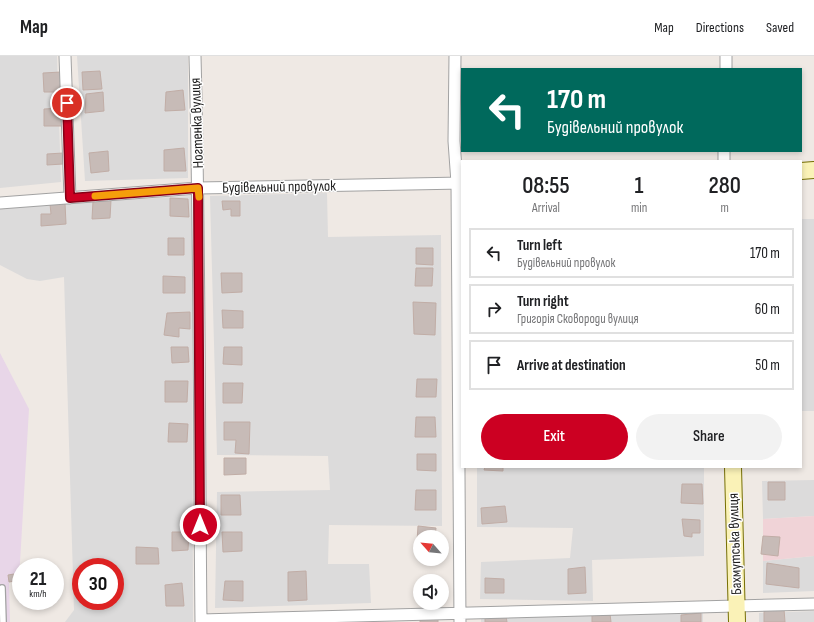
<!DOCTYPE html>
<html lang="en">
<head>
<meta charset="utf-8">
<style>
	body { margin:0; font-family:"Sofia Sans Condensed",sans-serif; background:#f2f2f2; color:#202124; height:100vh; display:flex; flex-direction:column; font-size:15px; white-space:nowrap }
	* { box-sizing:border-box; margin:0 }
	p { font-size:13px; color:#757577 }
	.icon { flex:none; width:22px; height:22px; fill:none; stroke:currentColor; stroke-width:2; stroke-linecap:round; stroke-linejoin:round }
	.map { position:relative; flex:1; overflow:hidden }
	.details { position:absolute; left:461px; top:104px; width:341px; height:308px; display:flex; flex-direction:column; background:#fff; border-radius:0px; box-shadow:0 2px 6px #0003 }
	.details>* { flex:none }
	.guide { position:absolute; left:461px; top:12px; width:341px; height:84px; border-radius:0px; box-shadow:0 2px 6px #0003; background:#00695c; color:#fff; overflow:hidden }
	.needle { width:26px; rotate:297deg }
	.controls { position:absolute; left:413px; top:474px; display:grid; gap:8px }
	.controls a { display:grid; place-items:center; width:36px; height:36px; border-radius:50%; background:#fff; box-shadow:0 2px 6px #0003; font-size:20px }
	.speed { position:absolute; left:12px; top:502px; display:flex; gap:8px; font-size:20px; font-weight:700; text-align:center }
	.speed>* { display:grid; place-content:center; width:52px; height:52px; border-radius:50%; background:#fff; box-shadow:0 2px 6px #0003; line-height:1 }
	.speed small { font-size:10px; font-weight:400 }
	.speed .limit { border:6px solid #d22; background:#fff; color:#111 }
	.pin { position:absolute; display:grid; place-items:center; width:34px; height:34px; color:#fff; margin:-17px; border:2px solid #fff; border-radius:50%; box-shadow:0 1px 4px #0007 }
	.me { position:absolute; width:44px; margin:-22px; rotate:0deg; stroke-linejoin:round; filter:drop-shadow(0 0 3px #0008) }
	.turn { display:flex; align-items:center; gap:14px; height:84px; padding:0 20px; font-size:18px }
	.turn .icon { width:52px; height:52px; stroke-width:2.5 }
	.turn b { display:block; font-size:28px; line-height:34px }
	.eta { display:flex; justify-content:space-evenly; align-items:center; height:68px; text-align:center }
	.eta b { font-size:24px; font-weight:600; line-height:28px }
	.action { display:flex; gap:8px; margin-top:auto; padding:8px 20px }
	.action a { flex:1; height:46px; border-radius:24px; background:#c02; color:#fff; font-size:16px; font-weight:600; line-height:46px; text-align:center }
	.action a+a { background:#f2f2f2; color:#202124 }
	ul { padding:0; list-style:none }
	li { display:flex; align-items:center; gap:12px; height:50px; margin:0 8px 6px; padding:0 12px; border:2px solid #e0e0e0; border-radius:0px }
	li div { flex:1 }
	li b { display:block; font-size:15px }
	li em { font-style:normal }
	header { display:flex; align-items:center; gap:24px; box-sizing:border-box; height:56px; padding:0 20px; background:#fff; border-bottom:1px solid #e0e0e0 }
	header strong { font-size:19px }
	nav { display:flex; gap:22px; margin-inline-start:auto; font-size:14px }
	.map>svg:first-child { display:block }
	.residential { fill:#dcdbdb; fill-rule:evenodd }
	.commercial { fill:#f0d3d7 }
	.industrial { fill:#e8d6e8 }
	.building { fill:#c7bbb7; stroke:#c1ada6 }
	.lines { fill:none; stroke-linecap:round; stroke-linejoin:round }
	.lane-casing { stroke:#a2a2a2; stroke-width:8 }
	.street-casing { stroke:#a2a2a2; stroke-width:13 }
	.secondary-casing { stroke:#766f04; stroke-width:18 }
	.lane { stroke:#fff; stroke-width:5.5 }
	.street { stroke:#fff; stroke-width:11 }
	.secondary { stroke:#faf2b7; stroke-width:16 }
	.route-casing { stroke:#850016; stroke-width:10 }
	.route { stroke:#c02; stroke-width:7 }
	.slow { stroke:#f59e0b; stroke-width:7 }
	.labels { text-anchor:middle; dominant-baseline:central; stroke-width:3; stroke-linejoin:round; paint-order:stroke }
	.street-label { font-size:15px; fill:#1e1e1e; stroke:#fff }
</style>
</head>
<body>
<header>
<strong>Map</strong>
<nav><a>Map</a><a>Directions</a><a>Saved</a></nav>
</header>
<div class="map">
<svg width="814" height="566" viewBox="0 0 814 566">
	<rect width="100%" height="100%" fill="#efe9e4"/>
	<path class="residential" d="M 0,0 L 57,0 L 61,126 L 0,132 Z
		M 77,0 L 188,0 L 188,122 L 85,125 Z
		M 327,137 L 328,181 L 441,179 L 442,470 L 329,469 L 328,508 L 369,508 L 371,547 L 215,552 L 217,436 L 330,434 L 328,400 L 217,399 L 210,140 Z
		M 192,140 L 193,566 L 65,566 L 74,554 L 64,221 L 40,225 L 27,223 L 0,209 L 0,151 ZM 81,511 L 115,511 L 115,545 L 81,545 Z
		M 801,163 L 814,163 L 814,355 L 801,355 Z
		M 477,411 L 704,411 L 704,500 L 592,504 L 593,545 L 480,543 L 481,506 L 570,502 L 573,472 L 477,471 Z
		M 814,424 L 814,460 L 763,463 L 762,425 Z
		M 814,500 L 814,535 L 763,537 L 763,505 Z
		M 703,555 L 703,566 L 481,566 L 481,560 Z
		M 814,555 L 814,566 L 759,566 L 759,557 Z"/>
	<path class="commercial" d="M 814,460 L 814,500 L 763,505 L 763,463 Z"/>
	<path class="industrial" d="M 0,297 L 29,353 L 19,524 L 9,526 L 10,566 L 0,566 Z"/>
	<path class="building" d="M 100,15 L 102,33 L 83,34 L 82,16 Z
		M 61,16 L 63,36 L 44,36 L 43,17 Z
		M 183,34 L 185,54 L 165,55 L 166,36 Z
		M 103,36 L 104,55 L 85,57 L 86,38 Z
		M 63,52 L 63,70 L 44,70 L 44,53 Z
		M 184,92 L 186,115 L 164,115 L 164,94 Z
		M 108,95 L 109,115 L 91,117 L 89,97 Z
		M 63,97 L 63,108 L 47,109 L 47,98 Z
		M 170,142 L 188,143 L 189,161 L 170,160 Z
		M 111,144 L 110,162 L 92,163 L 93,145 Z
		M 222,145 L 240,145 L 240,160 L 231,160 L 231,153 L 223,154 Z
		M 65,147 L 66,168 L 41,170 L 41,158 L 51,158 L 50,148 Z
		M 168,182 L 184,182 L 184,199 L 168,199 Z
		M 416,192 L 433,192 L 433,209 L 416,208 Z
		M 416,212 L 433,212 L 432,230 L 415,230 Z
		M 221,217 L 242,217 L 242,236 L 222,237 Z
		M 163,220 L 185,221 L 185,237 L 163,237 Z
		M 413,246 L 436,247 L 435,279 L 414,278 Z
		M 222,254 L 243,255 L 243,272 L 223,272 Z
		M 190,256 L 190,273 L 179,272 L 179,281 L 164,279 L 167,257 Z
		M 171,291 L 188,291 L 189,306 L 172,307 Z
		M 224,291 L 242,291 L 242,309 L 223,308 Z
		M 417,323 L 437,323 L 436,341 L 416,341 Z
		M 165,325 L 188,325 L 187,346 L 165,346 Z
		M 223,327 L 243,327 L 242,347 L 223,347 Z
		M 416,361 L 435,361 L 436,381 L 415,381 Z
		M 224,366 L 250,366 L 249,398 L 235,397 L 236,384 L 224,384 Z
		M 169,367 L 188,368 L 187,386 L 168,386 Z
		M 417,398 L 436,398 L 436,415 L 417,414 Z
		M 224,402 L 246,402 L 246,418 L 224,419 Z
		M 485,411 L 503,411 L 503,415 L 484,414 Z
		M 768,426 L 785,426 L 785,444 L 768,444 Z
		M 682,428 L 702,428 L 703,448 L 681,447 Z
		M 416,434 L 436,434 L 436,454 L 415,454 Z
		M 221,439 L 240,439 L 241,459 L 221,459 Z
		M 505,450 L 507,466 L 482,468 L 481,452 Z
		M 682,463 L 700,464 L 700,477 L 692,477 L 692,481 L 684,480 Z
		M 418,470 L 436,472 L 435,481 L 420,481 L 420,485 L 417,485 Z
		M 172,476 L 189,476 L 188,494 L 172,495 Z
		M 222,476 L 242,476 L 242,495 L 223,496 Z
		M 763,480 L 780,481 L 778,500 L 761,498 Z
		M 136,491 L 158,492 L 159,508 L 136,508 Z
		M 767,507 L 799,512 L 799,532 L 766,528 Z
		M 585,511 L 586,537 L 568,538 L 568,513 Z
		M 306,515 L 307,544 L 288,545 L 288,516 Z
		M 14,518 L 15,525 L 9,526 L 8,519 Z
		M 485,522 L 504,523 L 504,537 L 485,537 Z
		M 225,525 L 243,525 L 243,545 L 223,544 Z
		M 182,527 L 184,550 L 166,550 L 165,529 Z
		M 784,553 L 785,566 L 764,566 L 764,555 Z
		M 701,557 L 701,566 L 681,566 L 681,559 Z
		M 610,558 L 611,566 L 592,566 L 592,559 Z
		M 485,560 L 506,560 L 507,566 L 485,566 Z
		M 438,561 L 438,566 L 420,566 L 420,562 Z"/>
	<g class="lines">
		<defs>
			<path id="lane" d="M 2,532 L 3,566"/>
			<path id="street" d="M 65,0 L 70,142
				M 195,0 C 200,189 199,377 201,566
				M 455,0 L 454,85 L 457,127 L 460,566
				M 726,13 L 726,0
				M 724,105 L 724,95
				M 0,147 L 198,132 L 462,127
				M 201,564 L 814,548"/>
			<path id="secondary" d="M 801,115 L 814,114
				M 733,411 L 737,566"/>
		</defs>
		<use href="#lane" class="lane-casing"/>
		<use href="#street" class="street-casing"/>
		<use href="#secondary" class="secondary-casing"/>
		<use href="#lane" class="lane"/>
		<use href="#street" class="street"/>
		<use href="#secondary" class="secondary"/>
	</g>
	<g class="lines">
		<defs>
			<path id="route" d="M 67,47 L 70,142 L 198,132 L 200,469"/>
		</defs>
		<use href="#route" class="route-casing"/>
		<use href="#route" class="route"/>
		<path class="slow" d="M 95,140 L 198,132 L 199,141"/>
	</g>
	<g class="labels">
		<g class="street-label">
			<text transform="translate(197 67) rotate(-92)">Ногтенка вулиця</text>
			<text transform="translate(279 131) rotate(-1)">Будівельний провулок</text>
			<text transform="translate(735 488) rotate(-92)">Бахмутська вулиця</text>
		</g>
	</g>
</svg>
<div class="controls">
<a><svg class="needle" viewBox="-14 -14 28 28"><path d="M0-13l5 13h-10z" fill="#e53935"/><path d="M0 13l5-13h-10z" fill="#757577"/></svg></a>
<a><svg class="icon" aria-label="sound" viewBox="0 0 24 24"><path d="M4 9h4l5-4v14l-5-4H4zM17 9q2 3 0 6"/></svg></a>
</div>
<div class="speed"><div>21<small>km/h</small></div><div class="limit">30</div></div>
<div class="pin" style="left:67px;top:47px;background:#d93025"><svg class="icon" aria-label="arrive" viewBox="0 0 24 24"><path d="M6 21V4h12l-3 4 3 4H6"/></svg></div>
<svg class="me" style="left:200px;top:469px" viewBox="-20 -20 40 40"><circle r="17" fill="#c02" stroke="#fff" stroke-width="3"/><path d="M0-11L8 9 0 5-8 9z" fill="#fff"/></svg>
<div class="guide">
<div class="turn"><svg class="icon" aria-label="left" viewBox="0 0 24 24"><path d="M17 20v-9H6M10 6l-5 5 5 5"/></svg><div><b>170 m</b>Будівельний провулок</div></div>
</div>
<section class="details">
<div class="eta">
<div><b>08:55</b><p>Arrival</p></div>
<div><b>1</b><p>min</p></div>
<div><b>280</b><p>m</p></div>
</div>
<ul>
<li><svg class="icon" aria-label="left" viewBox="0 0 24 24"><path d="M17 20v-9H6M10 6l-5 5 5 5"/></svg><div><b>Turn left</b><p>Будівельний провулок</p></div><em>170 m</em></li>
<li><svg class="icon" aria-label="right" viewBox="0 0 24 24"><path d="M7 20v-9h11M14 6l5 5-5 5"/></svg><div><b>Turn right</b><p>Григорія Сковороди вулиця</p></div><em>60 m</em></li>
<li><svg class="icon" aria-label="arrive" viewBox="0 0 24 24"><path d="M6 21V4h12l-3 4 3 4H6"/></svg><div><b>Arrive at destination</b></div><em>50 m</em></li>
</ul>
<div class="action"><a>Exit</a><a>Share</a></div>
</section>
</div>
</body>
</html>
